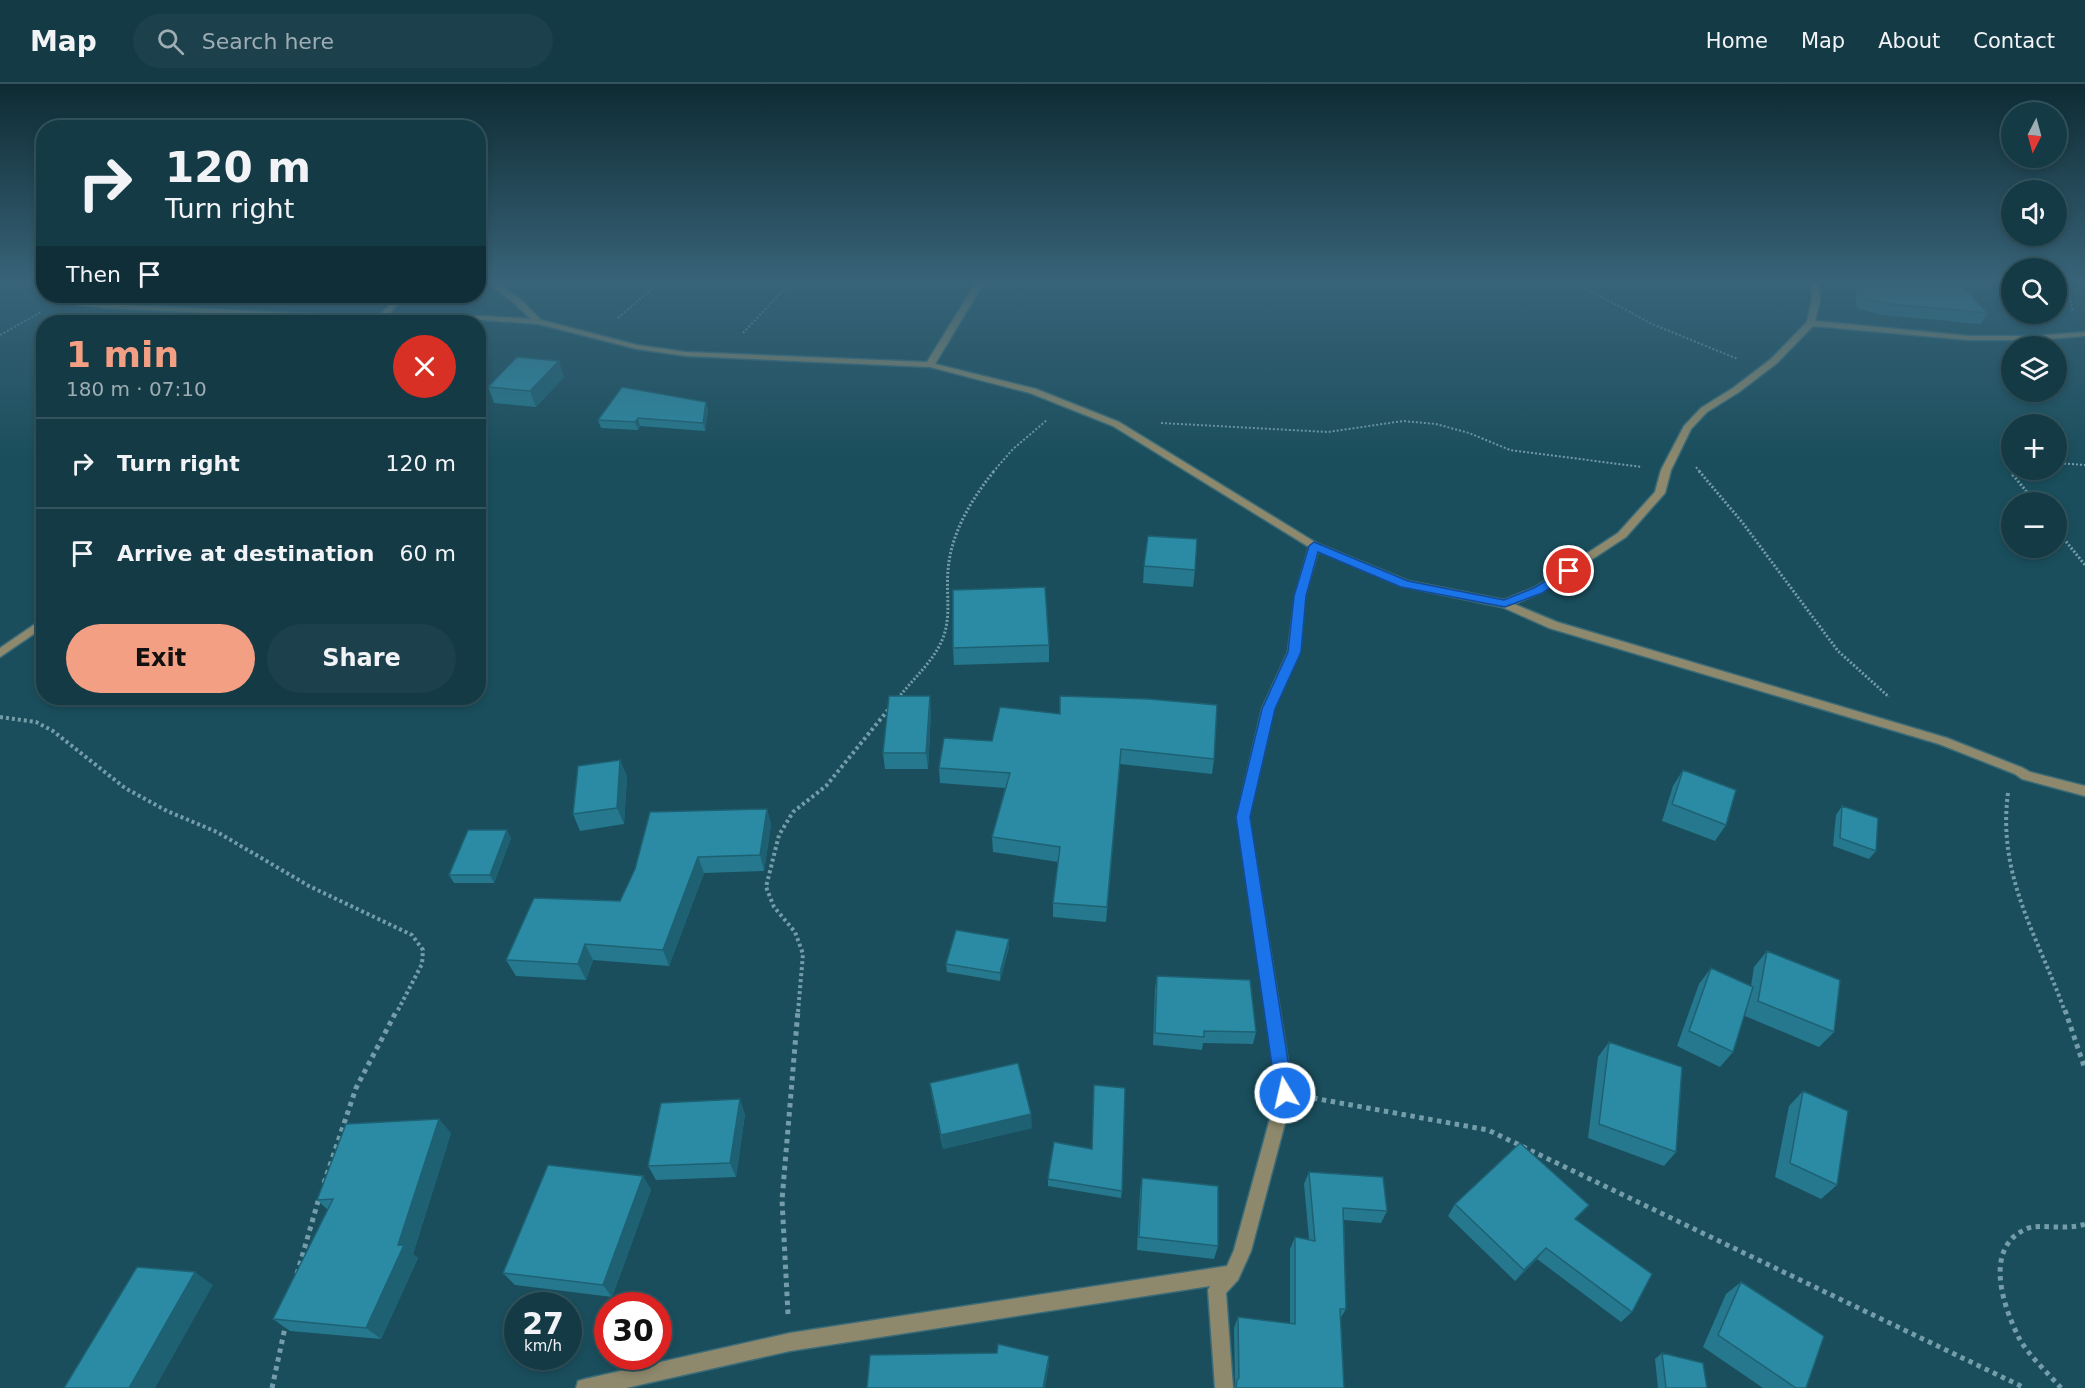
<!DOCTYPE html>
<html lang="en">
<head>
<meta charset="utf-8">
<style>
	body { margin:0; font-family:"DejaVu Sans",sans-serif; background:#1d414c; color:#f1f3f6; height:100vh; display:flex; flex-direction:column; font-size:22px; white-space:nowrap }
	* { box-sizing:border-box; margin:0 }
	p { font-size:20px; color:#9dadb3 }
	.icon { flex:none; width:33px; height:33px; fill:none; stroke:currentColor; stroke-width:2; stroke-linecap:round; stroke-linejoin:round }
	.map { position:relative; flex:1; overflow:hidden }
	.drawer { position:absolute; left:36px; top:231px; width:450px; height:390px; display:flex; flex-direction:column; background:#143a45; border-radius:24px; box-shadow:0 3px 9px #0003,0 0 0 2px #33545e }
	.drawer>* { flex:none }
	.banner { position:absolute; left:36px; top:36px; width:450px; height:183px; border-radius:24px; box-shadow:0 3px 9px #0003,0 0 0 2px #33545e; background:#143a45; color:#f1f3f6; overflow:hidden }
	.needle { width:39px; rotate:186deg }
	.fabs { position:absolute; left:2001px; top:18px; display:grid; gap:12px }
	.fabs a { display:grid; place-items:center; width:66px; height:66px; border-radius:50%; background:#143a45; box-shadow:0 3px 9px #0003,0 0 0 2px #33545e; font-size:30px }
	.speed { position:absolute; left:504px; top:1208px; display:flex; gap:12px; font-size:30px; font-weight:700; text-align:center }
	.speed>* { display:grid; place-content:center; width:78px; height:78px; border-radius:50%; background:#143a45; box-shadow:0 3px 9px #0003,0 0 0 2px #33545e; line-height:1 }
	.speed small { font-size:15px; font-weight:400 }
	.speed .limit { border:9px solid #d22; background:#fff; color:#111 }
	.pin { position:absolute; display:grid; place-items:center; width:51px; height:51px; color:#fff; margin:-26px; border:3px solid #fff; border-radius:50%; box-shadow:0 2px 6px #0007 }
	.me { position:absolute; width:66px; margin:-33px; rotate:351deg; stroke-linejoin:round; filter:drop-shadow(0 0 4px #0008) }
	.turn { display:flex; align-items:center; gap:21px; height:126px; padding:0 30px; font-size:27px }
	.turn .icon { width:78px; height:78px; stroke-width:2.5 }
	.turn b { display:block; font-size:42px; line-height:51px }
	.then { display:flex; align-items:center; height:57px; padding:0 30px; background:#0003; gap:12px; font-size:22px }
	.round { display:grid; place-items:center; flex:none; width:63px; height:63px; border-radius:32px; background:#1d414c }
	.summary { display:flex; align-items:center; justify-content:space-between; height:102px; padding:0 30px }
	h1 { font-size:36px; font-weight:800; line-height:45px; color:#f39f83 }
	.action { display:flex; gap:12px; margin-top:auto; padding:12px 30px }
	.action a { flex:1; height:69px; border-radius:36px; background:#f39f83; color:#111; font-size:24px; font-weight:800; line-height:69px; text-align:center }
	.action a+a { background:#1d414c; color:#f1f3f6 }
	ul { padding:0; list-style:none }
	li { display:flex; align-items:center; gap:18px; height:90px; padding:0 30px; border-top:2px solid #33545e }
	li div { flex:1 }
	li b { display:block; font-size:22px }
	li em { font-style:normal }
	header { display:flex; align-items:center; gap:36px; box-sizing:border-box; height:84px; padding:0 30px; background:#143a45; border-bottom:2px solid #33545e }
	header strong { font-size:28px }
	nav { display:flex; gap:33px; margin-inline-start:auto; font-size:21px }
	.search { width:420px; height:54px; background:#1d414c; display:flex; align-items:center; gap:15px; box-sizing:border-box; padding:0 21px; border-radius:33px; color:#9dadb3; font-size:22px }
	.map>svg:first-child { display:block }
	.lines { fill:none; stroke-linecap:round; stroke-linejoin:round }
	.street-casing { stroke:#3b6b78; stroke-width:3 }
	.path-far3 { stroke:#749da9; stroke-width:2; stroke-dasharray:2 2; stroke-linecap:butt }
	.path-far2 { stroke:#749da9; stroke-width:3; stroke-dasharray:2 2; stroke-linecap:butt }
	.path-far1 { stroke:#749da9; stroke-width:4; stroke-dasharray:3 3; stroke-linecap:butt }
	.path { stroke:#749da9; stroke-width:5; stroke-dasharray:4.5 4.5; stroke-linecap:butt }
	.street { fill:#8e896c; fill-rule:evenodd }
	.wall { fill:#25788d }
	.shaded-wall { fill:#1e6173 }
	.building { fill:#2b8ba4; stroke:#1e6173; stroke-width:1.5 }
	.route { fill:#1a73e8; stroke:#114b97; stroke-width:1.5 }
</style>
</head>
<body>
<header>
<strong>Map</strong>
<div class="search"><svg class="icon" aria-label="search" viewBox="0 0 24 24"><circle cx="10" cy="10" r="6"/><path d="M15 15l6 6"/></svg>Search here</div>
<nav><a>Home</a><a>Map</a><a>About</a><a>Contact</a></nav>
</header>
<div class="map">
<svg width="2085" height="1304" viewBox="0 0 2085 1304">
	<rect width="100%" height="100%" fill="#1a4e5c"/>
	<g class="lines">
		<defs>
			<path id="street" d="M 31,197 L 44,199 L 44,204 L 32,199 Z
				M 486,197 L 495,197 L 519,214 L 541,236 L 637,261 L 686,268 L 927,278 L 977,197 L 985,197 L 935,280 L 1036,305 L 1119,338 L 1318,460 L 1408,497 L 1504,516 L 1534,504 L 1618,449 L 1655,408 L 1661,386 L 1684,342 L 1701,324 L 1733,304 L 1771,275 L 1807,238 L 1812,216 L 1811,197 L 1819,197 L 1820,216 L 1815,237 L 1969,252 L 2035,252 L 2085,248 L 2085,252 L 2035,256 L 1969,256 L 1813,242 L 1777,279 L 1739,308 L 1707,328 L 1691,345 L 1671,386 L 1665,409 L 1626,453 L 1542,508 L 1514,520 L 1557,538 L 1947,654 L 2023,684 L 2030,688 L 2085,702 L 2085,712 L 2022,695 L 2015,690 L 1939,660 L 1549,544 L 1502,523 L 1401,502 L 1318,467 L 1305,512 L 1300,568 L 1274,625 L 1249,733 L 1293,1009 L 1251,1167 L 1238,1196 L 1226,1209 L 1233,1304 L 1215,1304 L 1208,1206 L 1210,1202 L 790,1267 L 626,1304 L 576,1304 L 578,1297 L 585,1295 L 790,1249 L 1227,1182 L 1234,1166 L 1277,1009 L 1237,733 L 1262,625 L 1288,568 L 1295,512 L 1309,463 L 1113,342 L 1030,309 L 930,283 L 686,272 L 637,265 L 538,240 L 483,236 L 411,235 L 373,238 L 374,237 L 103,224 L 78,221 L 51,212 C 65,211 87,218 103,220 L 378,233 L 398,212 L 405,212 L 387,232 L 483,232 L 531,235 L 513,218 Z
				M 44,534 L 44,543 L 0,573 L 0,564 Z"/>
		</defs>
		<use href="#street" class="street-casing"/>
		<path class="path-far3" d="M 1100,197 L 1159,197
			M 1572,197 L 1652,240 L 1738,275
			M 2066,197 L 2073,228
			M 618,234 L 661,197
			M 743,249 L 792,197
			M 0,251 L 41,228
			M 1161,339 L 1328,348 L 1403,337 L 1436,340 L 1469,349 L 1510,366 L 1642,383
			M 2056,379 L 2085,381
			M 1696,383 L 1700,388
			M 993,388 L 1013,365 L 1047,336
			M 2014,388 L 2015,386"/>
		<path class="path-far2" d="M 1699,387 L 1742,438 L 1838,567 L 1889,613
			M 2015,387 L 2013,391 L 2035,418
			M 2056,445 L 2085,481
			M 898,614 C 914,594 936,575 944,551 C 951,530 946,508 948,486 C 951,449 971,416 994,387
			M 887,627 L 890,624"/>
		<path class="path-far1" d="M 0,633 L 36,638 L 53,647 L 125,704 L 167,727 L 217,748 L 309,802 L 412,851 L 423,866 L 422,880 L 397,928
			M 2008,709 C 1997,793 2038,852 2065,928
			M 798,928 L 803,870 L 795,848 L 774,823 L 766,803 L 779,751 L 793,728 L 826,702 L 888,626"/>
		<path class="path" d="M 2065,926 L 2085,985
			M 1313,1014 L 1488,1046 L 2025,1304
			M 324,1099 L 356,1004 L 397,926
			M 297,1190 L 319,1114
			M 788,1230 L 782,1116 L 798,926
			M 272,1304 L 286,1239
			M 2061,1304 C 2048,1289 2029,1272 2019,1254 C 2003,1222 1983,1164 2026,1145 C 2038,1139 2065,1147 2085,1140"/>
		<use href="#street" class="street"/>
	</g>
	<path class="wall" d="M 1855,197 L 1958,197 L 1987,229 L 1981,240 L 1884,231 L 1857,225 Z
		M 564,293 L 536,323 L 494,319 L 488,303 Z
		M 706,318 L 708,326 L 705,347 L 640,342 L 638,346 L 601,344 L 598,336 Z
		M 1144,482 L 1195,486 L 1193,503 L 1143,499 Z
		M 1049,561 L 1049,578 L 954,581 L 953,564 Z
		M 931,628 L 928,685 L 885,685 L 883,669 Z
		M 1060,630 L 1214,675 L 1212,690 L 1120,680 L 1106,838 L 1053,833 L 1053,819 L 1058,778 L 993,768 L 992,753 L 1005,704 L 940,699 L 939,684 L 992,657 Z
		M 620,676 L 627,693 L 624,740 L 580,747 L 573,730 Z
		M 1683,686 L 1726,741 L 1715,757 L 1662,737 L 1673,702 Z
		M 1842,722 L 1876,767 L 1869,775 L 1833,762 L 1836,731 Z
		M 767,725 L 771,741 L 764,787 L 704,789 L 669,882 L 593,876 L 586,896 L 516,892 L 506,876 L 620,817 Z
		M 511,754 L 494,799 L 454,799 L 449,791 Z
		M 1009,863 L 1000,897 L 947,888 L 946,880 Z
		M 1767,867 L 1834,948 L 1819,963 L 1745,932 L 1748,920 L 1733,968 L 1720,983 L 1677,962 L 1699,900 L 1711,884 L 1751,902 L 1754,883 Z
		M 1157,892 L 1256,948 L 1253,960 L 1203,959 L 1202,966 L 1153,961 L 1155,905 Z
		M 1609,958 L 1676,1068 L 1664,1082 L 1588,1054 L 1598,973 Z
		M 930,999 L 1032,1044 L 943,1065 L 932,1013 Z
		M 1803,1007 L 1837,1101 L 1821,1115 L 1775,1093 L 1789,1022 Z
		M 745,1030 L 736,1093 L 656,1096 L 648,1082 Z
		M 451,1049 L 413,1170 L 418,1174 L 381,1255 L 290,1247 L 273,1235 L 328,1126 L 317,1116 Z
		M 1309,1088 L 1387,1127 L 1381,1139 L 1344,1136 L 1346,1225 L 1340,1235 L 1344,1304 L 1234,1304 L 1235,1300 L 1234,1244 L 1238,1233 L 1290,1240 L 1290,1165 L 1295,1153 L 1309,1155 L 1304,1100 Z
		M 643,1092 L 651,1106 L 612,1213 L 515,1201 L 503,1189 Z
		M 1142,1094 L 1218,1162 L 1214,1175 L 1137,1166 L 1140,1108 Z
		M 1048,1095 L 1122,1107 L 1121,1114 L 1048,1102 Z
		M 1455,1120 L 1576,1136 L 1632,1228 L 1621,1238 L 1537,1175 L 1515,1197 L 1448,1132 Z
		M 1741,1198 L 1796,1304 L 1763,1304 L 1703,1263 L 1726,1210 Z
		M 1662,1269 L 1707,1304 L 1658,1304 L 1655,1275 Z"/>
	<path class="shaded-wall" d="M 559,277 L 564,293 L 536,323 L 530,307 Z
		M 706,318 L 708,326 L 705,347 L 703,339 Z
		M 638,334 L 640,342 L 638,346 L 635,338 Z
		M 930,612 L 931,628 L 928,685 L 926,669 Z
		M 620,676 L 627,693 L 624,740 L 617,724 Z
		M 767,725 L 771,741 L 764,787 L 760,771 Z
		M 507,746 L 511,754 L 494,799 L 490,791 Z
		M 698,773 L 704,789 L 669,882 L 663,866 Z
		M 1009,855 L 1009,863 L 1000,897 L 1000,889 Z
		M 585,860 L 593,876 L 586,896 L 578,880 Z
		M 740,1015 L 745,1030 L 736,1093 L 730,1079 Z
		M 1031,1030 L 1032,1044 L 943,1065 L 941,1051 Z
		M 439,1035 L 451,1049 L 413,1170 L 418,1174 L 381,1255 L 366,1244 L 398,1161 Z
		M 643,1092 L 651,1106 L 612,1213 L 603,1201 Z
		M 1546,1164 L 1537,1175 L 1515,1197 L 1524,1186 Z
		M 195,1188 L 213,1201 L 155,1304 L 129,1304 Z
		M 1049,1272 L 1049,1281 L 1045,1304 L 1043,1304 Z"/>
	<path class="building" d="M 1862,197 L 1958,197 L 1987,229 L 1890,220 L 1863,214 Z
		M 517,273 L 559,277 L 530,307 L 488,303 Z
		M 622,303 L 706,318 L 703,339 L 638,334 L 635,338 L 598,336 Z
		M 1148,452 L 1197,455 L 1195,486 L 1144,482 Z
		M 1045,503 L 1049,561 L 953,564 L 953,506 Z
		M 889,612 L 930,612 L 926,669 L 883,669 Z
		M 1060,612 L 1149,615 L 1217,621 L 1214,675 L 1121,665 L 1107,823 L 1053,819 L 1060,763 L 992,753 L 1010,689 L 939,684 L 944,654 L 992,657 L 1000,623 L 1060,630 Z
		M 620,676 L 617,724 L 573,730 L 578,682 Z
		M 1683,686 L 1736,706 L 1726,741 L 1672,720 Z
		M 1842,722 L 1878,734 L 1876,767 L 1840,754 Z
		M 767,725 L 760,771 L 698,773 L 663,866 L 585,860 L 578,880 L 506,876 L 534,814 L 620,817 L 635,785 L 650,728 Z
		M 468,746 L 507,746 L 490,791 L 449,791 Z
		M 956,846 L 1009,855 L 1000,889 L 946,880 Z
		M 1767,867 L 1840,896 L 1834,948 L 1758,917 Z
		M 1711,884 L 1753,903 L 1733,968 L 1689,947 Z
		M 1157,892 L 1250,896 L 1256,948 L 1204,947 L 1204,953 L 1155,949 Z
		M 1609,958 L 1682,983 L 1676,1068 L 1599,1040 Z
		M 1018,979 L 1031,1030 L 941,1051 L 930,999 Z
		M 1094,1001 L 1125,1004 L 1122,1107 L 1048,1095 L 1054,1058 L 1092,1065 Z
		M 1803,1007 L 1848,1027 L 1837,1101 L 1790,1079 Z
		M 740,1015 L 730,1079 L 648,1082 L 661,1019 Z
		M 439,1035 L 398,1161 L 404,1161 L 366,1244 L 273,1235 L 333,1115 L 317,1116 L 346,1040 Z
		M 1520,1059 L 1589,1121 L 1575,1135 L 1652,1190 L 1632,1228 L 1546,1164 L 1524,1186 L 1455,1120 Z
		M 548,1081 L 643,1092 L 603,1201 L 503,1189 Z
		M 1309,1088 L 1383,1093 L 1387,1127 L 1343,1124 L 1346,1225 L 1340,1225 L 1344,1304 L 1236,1304 L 1237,1296 L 1239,1294 L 1238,1233 L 1295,1240 L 1295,1153 L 1315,1157 Z
		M 1142,1094 L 1218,1102 L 1218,1162 L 1139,1153 Z
		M 137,1183 L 195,1188 L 129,1304 L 64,1304 Z
		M 1741,1198 L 1824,1252 L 1806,1304 L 1796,1304 L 1718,1251 Z
		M 998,1260 L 1049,1272 L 1043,1304 L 867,1304 L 870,1271 L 997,1269 Z
		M 1662,1269 L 1703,1279 L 1707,1304 L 1666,1304 Z"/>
	<linearGradient id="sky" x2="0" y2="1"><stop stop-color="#0e2b33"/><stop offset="0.52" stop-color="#386378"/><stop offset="1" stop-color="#386378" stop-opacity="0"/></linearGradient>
	<rect width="2085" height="379" fill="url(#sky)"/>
	<path class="route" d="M 1314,458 L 1408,497 L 1504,516 L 1534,504 L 1565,485 L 1575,487 L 1542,509 L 1505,523 L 1401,503 L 1318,468 L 1306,512 L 1301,568 L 1275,625 L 1250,733 L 1293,1009 L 1291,1015 L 1285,1017 L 1278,1015 L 1276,1009 L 1236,733 L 1262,625 L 1288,568 L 1294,512 L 1309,462 Z"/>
</svg>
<div class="fabs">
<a><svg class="needle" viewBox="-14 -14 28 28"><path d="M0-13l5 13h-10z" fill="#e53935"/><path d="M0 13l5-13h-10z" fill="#9dadb3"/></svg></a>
<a><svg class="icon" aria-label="sound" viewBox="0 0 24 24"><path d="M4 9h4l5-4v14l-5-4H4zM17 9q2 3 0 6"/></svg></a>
<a><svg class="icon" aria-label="search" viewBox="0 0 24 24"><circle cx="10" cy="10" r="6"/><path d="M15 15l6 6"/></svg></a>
<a><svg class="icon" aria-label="layers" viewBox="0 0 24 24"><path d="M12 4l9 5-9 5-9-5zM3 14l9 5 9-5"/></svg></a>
<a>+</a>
<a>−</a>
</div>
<div class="speed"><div>27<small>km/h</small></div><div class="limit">30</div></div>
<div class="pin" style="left:1569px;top:487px;background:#d93025"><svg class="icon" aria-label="arrive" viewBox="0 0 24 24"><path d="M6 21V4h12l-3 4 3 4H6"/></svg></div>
<svg class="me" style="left:1285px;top:1009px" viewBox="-20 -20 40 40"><circle r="17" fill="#1a73e8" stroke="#fff" stroke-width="3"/><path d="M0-11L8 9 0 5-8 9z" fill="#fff"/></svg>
<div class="banner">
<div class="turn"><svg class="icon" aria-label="right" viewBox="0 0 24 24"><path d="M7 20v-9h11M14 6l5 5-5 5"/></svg><div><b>120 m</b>Turn right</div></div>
<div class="then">Then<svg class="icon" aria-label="arrive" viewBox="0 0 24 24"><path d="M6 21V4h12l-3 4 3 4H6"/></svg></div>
</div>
<section class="drawer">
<div class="summary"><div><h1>1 min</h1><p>180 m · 07:10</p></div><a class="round" style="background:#d93025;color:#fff"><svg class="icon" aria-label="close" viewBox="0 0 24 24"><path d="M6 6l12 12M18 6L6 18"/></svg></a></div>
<ul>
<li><svg class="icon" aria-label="right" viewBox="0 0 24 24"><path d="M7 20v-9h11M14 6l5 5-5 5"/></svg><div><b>Turn right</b></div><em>120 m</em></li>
<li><svg class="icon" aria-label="arrive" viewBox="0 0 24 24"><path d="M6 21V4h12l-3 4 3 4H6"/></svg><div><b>Arrive at destination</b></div><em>60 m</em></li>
</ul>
<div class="action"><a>Exit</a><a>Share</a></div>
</section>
</div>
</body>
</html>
